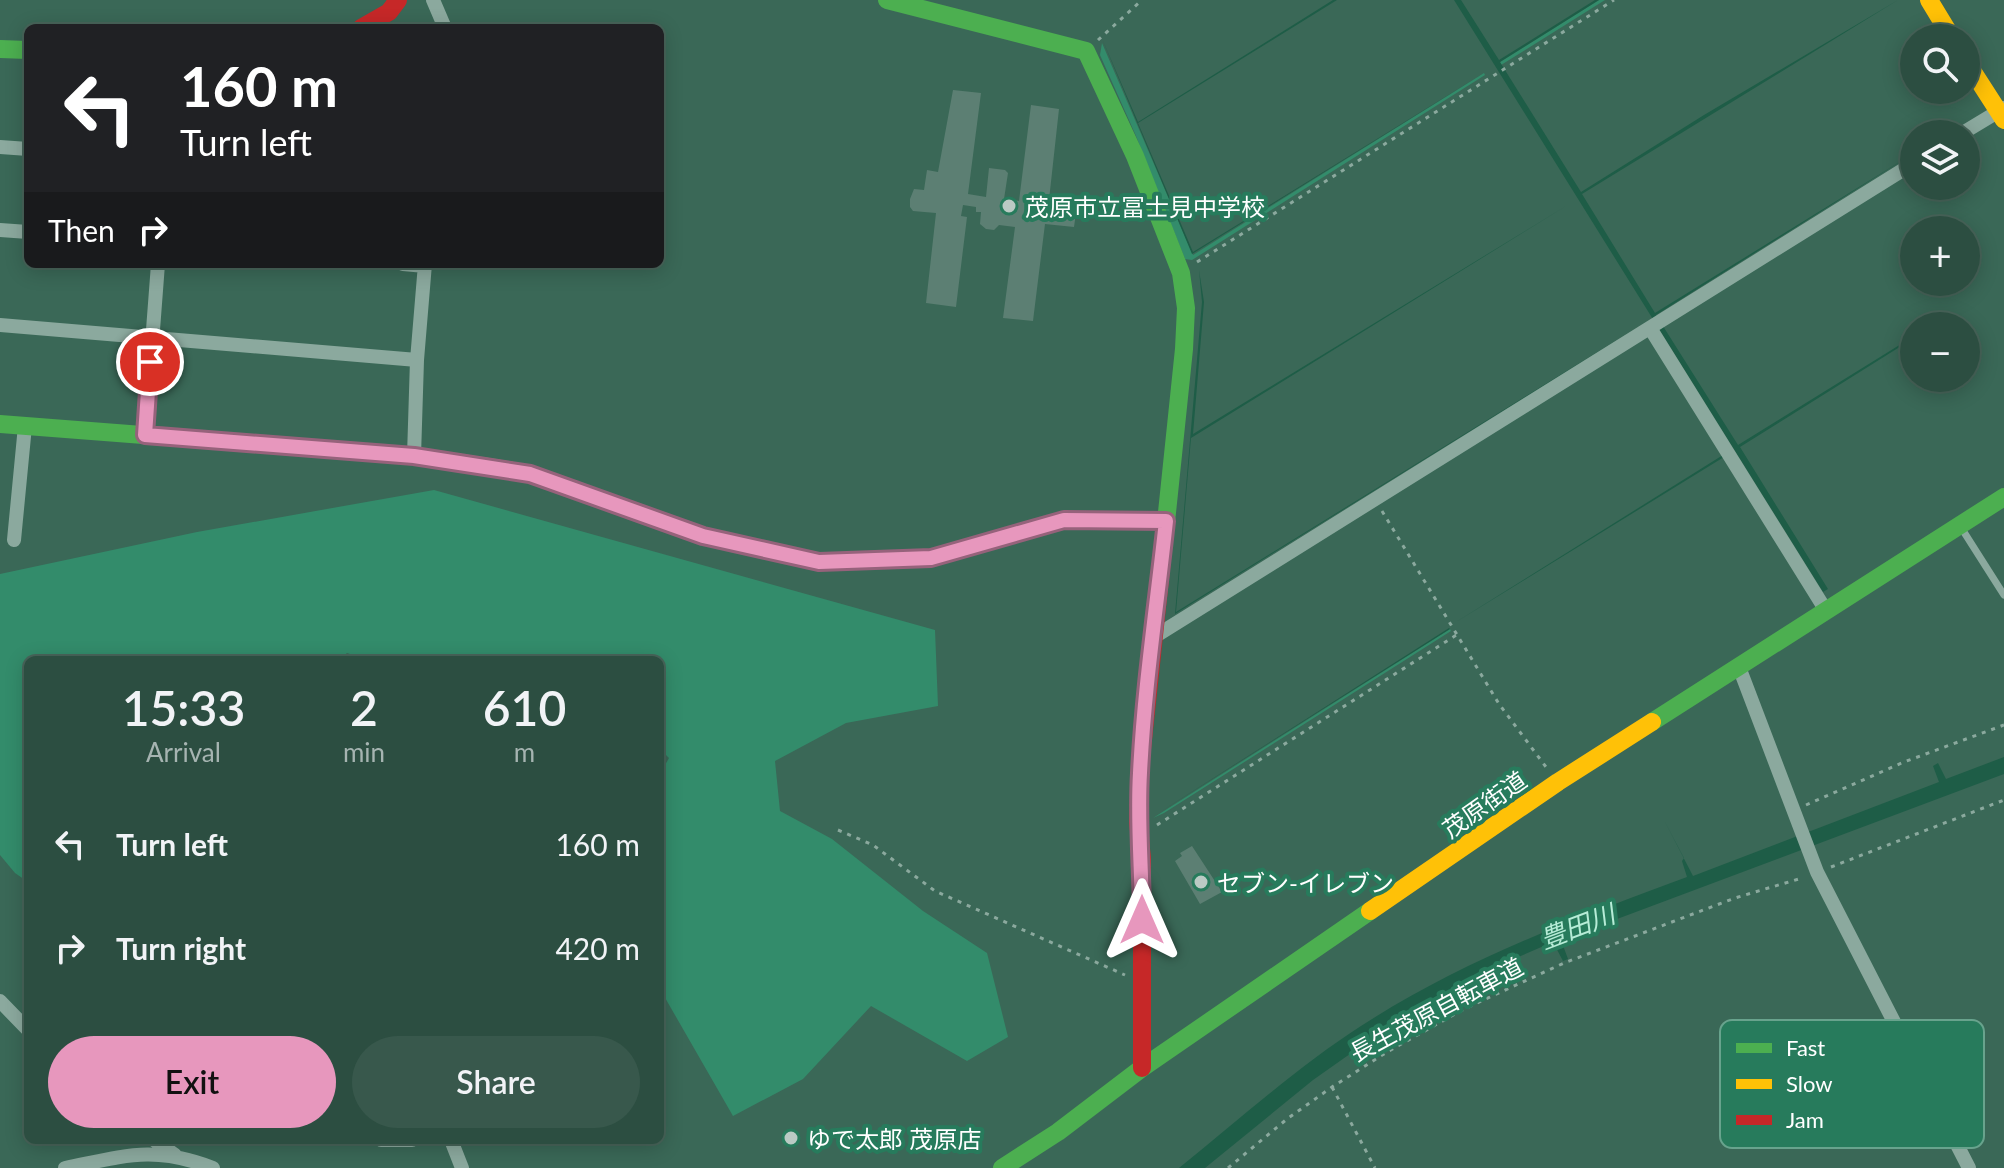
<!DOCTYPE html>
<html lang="en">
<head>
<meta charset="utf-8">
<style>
	body { margin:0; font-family:Lato,"Noto Sans JP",sans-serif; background:#38584c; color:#f1f3f6; height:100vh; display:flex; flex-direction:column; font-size:30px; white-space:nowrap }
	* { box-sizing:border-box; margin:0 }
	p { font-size:26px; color:#a6b4b1 }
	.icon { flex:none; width:44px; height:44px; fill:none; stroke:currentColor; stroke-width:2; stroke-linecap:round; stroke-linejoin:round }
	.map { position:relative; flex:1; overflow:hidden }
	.panel { position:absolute; left:24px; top:656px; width:640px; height:488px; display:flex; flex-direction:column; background:#2c4e41; border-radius:12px; box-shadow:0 4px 20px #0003,0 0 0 2px #48655a }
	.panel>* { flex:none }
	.guide { position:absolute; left:24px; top:24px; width:640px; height:244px; border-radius:12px; box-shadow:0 4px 20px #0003,0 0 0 2px #48655a; background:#202124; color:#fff; overflow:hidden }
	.fabs { position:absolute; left:1900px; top:24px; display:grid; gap:16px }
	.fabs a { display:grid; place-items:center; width:80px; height:80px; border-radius:50%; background:#2c4e41; box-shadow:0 4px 20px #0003,0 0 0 2px #48655a; font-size:40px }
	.pin { position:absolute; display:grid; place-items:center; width:68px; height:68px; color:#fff; margin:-34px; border:4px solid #fff; border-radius:50%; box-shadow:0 2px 8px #0007 }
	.me { position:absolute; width:88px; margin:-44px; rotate:0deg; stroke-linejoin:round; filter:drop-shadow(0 0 6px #0008) }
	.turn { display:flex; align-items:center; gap:28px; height:168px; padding:0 24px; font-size:36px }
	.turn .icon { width:104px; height:104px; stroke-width:2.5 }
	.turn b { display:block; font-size:56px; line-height:68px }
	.then { display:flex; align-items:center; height:76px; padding:0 24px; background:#0003; gap:16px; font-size:30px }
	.eta { display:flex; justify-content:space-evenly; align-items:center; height:136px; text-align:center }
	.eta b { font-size:48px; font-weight:600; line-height:56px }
	.cta { display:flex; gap:16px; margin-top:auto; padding:16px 24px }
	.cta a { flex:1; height:92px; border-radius:48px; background:#e797bd; color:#111; font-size:32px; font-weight:600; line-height:92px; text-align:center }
	.cta a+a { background:#38584c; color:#f1f3f6 }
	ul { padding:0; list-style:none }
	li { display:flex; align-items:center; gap:24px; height:104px; padding:0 24px }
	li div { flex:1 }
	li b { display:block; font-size:30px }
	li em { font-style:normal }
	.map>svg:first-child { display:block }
	.green { fill:#338c6b }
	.water { fill:#1e5d47 }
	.building { fill:#5c7f73 }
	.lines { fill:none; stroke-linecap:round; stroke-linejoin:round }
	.path { stroke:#8ba99e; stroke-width:3; stroke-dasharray:4 6; stroke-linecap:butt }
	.lane { stroke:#8ba99e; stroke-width:7 }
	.street { stroke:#8ba99e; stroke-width:14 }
	.fast { stroke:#4caf50; stroke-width:18 }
	.slow { stroke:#ffc107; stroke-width:18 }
	.jam { stroke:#c62828; stroke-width:18 }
	.route-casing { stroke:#96627b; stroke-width:20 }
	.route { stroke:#e797bd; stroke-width:14 }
	.poi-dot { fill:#bacac4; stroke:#277b5c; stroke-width:3 }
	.labels { text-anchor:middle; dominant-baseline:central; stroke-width:8; stroke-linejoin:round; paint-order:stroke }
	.poi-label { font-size:24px; fill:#fff; stroke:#277b5c; text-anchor:start }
	.street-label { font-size:24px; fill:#fff; stroke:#277b5c }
	.water-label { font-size:26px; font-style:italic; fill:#b7ecd7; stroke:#277b5c }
	.key { fill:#277b5c; stroke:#68a38d; stroke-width:2 }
	.key-label { font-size:22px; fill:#fff }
</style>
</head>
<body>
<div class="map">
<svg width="2004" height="1168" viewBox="0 0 2004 1168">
	<rect width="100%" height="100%" fill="#3a6857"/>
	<path class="green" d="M 1599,0 L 1605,0 L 1501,65 L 1500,62 Z
		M 1102,43 L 1193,255 L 1484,73 L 1485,75 L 1192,260 L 1185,259 L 1136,136 L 1100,55 Z
		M 434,490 L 935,630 L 938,706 L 846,723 L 775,761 L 780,811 L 832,839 L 923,911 L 987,953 L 1008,1037 L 967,1061 L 871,1006 L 803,1079 L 733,1116 L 660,989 L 660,774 L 669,758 L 660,749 L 660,660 L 367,660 L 347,653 L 338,660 L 28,660 L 28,882 L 15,873 L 0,855 L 0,574 L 197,532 Z
		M 1450,629 L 1451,631 L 1164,813 L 1153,818 Z"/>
	<path class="water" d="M 1333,0 L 1337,0 L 1138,123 L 1193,252 L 1484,73 L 1192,254 L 1103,41 L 1138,122 Z
		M 1454,0 L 1461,0 L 1499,60 L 1595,0 L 1599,0 L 1500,62 L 1581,192 L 1704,115 L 1898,0 L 1582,194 L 1655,313 L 1914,153 L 1656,315 L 1738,445 L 1914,336 L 1914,338 L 1740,447 L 1828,589 L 1823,592 Z
		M 1566,206 L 1191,438 L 1176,612 L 1638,327 L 1175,614 L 1202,302 L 1199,270 L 1204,302 L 1193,434 Z
		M 1723,455 L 1724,457 L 1456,622 Z
		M 1449,628 L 1450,629 L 1160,812 Z
		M 2004,757 L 2004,774 L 1561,940 L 1568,959 L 1563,961 L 1553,942 L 1486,971 L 1401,1018 L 1313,1080 L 1205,1168 L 1179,1168 C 1239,1120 1297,1067 1361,1026 C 1465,959 1572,920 1687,877 L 1682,861 L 1684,858 L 1665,822 L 1693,876 L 1939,782 L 1933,766 L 1938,763 L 1946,779 Z"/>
	<path class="building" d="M 953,90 L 981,93 L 968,194 L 986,197 L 989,168 L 1005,170 L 1008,173 L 1004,199 L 1019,201 L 1031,105 L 1059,109 L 1048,209 L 1076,213 L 1074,227 L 1045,224 L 1033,321 L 1003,318 L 1015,227 L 999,225 L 994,230 L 986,229 L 980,224 L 981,212 L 976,212 L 976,207 L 963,205 L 961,216 L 967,217 L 956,307 L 926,303 L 936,213 L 913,211 L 910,207 L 910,199 L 914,189 L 924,190 L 927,170 L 938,172 Z
		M 1192,846 L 1222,892 L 1200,904 L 1175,861 L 1182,856 L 1180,853 Z"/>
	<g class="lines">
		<path class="path" d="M 1098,40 L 1142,0
			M 1197,262 L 1614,0
			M 1382,511 L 1499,704 L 1546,767
			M 1806,805 L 1904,762 L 2004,725
			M 1157,825 L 1458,634
			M 838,830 L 873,845 L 935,891 L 1125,975
			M 1831,867 L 2004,800
			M 1332,1087 L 1375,1168
			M 1228,1168 L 1287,1119 L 1332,1087 L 1387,1052 L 1464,1009 L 1564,963 L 1735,898 L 1802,878"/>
		<path class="lane" d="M 1962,529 L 2004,595"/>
		<path class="street" d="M 433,0 L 445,28
			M 1961,134 L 2004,108
			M 0,147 L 28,149
			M 0,230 L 28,232
			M 403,264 L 425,266
			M 0,325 L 417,360
			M 1650,328 L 1825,609
			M 145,435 L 158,264
			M 414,456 L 417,360 L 425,264
			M 14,540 L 25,426
			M 1154,637 L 1914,163
			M 1739,667 L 1817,872 L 1969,1168
			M 0,1001 L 28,1030
			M 154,1140 L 175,1155
			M 381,1140 L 412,1140
			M 451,1140 L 462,1168
			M 65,1168 C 125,1156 153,1145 213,1168"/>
		<path class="fast" d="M 887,0 L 1086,51 L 1135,156 L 1181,273 L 1186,308 L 1184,349 L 1166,522
			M 0,49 L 28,50
			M 0,424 L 414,456 L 495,468
			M 1652,722 L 2004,497
			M 1002,1168 L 1058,1132 L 1142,1068 L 1370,911"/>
		<path class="slow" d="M 1929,0 L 1952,38
			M 1966,61 L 2004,120
			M 495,468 L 530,474 L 703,536 L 819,562 L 931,558 L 1032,529
			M 1370,911 L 1558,782 L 1652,722"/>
		<path class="jam" d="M 361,28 L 389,12 L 398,0
			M 1032,529 L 1064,520 L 1166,521
			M 1142,1068 L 1142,858 L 1138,822 L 1140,768 L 1166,522"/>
	</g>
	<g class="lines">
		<defs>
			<path id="route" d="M 150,362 L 145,435 L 414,456 L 530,474 L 703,536 L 819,562 L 931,558 L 1064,520 L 1166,521 C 1157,604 1144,689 1140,773 C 1137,822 1142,871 1142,920"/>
		</defs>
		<use href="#route" class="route-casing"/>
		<use href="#route" class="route"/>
	</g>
	<g class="poi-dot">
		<circle cx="1009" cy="206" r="8"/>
		<circle cx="1201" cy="882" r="8"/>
		<circle cx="791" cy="1138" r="8"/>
	</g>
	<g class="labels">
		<g class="poi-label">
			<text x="1025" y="206">茂原市立冨士見中学校</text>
			<text x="1217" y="882">セブン-イレブン</text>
			<text x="807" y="1138">ゆで太郎 茂原店</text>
		</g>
		<g class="street-label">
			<text transform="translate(1484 804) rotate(-35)">茂原街道</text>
			<text transform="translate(1436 1009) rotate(-28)">長生茂原自転車道</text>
		</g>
		<g class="water-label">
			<text transform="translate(1577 926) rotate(-21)">豊田川</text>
		</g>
	</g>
	<rect x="1720" y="1020" width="264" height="128" rx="12" class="key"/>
	<rect x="1736" y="1043" width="36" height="10" fill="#4caf50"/>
	<rect x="1736" y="1079" width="36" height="10" fill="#ffc107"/>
	<rect x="1736" y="1115" width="36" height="10" fill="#c62828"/>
	<g class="key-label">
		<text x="1786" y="1056">Fast</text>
		<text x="1786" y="1092">Slow</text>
		<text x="1786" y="1128">Jam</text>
	</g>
</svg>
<div class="fabs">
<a><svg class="icon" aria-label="search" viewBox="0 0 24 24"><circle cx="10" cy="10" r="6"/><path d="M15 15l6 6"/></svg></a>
<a><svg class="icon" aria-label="layers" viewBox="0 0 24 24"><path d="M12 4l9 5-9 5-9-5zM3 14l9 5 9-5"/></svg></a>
<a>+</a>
<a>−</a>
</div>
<div class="pin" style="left:150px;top:362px;background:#d93025"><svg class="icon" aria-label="arrive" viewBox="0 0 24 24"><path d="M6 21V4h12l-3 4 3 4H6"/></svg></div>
<svg class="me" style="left:1142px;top:920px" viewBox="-20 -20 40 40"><path d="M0-17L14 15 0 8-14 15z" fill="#e797bd" stroke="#fff" stroke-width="4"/></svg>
<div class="guide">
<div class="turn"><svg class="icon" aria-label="left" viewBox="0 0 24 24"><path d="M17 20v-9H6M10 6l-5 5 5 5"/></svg><div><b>160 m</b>Turn left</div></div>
<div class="then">Then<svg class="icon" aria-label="right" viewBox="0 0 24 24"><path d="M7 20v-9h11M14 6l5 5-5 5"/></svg></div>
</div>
<section class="panel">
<div class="eta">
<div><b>15:33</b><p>Arrival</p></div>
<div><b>2</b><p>min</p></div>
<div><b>610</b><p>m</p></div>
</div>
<ul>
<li><svg class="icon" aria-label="left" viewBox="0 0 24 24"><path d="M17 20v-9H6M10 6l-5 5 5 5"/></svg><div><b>Turn left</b></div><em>160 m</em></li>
<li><svg class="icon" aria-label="right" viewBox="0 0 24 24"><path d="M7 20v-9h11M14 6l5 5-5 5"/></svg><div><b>Turn right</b></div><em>420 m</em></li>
</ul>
<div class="cta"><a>Exit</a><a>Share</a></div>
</section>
</div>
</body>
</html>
